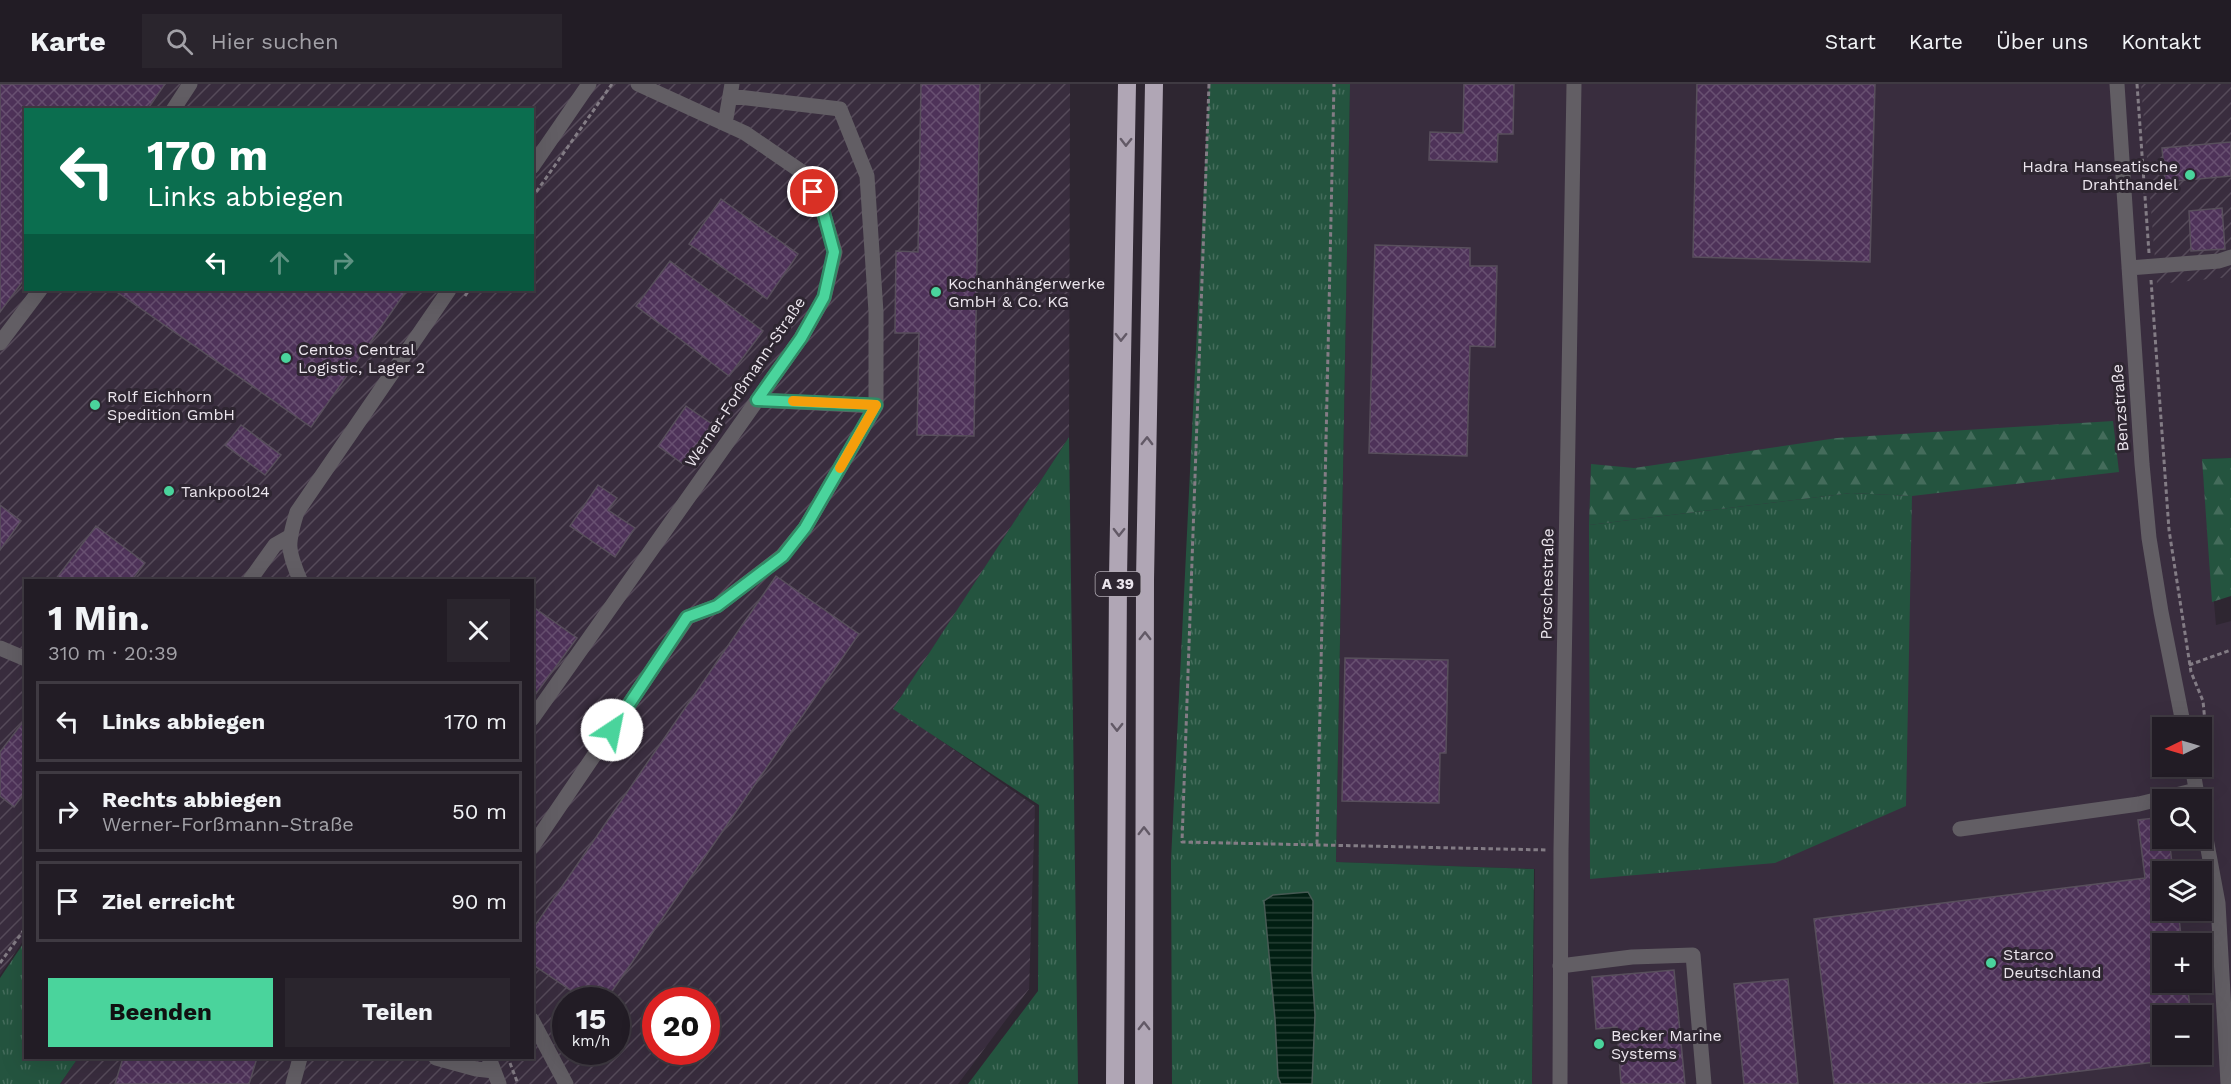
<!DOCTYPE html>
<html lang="de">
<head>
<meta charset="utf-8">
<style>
	body { margin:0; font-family:"Work Sans",sans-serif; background:#2a252d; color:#f1f3f6; height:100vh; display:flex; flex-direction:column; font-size:22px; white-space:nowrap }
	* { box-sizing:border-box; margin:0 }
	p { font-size:20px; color:#a2a1a7 }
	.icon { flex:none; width:33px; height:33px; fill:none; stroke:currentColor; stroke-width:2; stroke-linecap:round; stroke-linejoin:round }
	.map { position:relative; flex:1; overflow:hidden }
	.sheet { position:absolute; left:24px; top:495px; width:510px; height:480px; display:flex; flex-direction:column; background:#221c25; border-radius:0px; box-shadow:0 6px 24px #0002,0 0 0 2px #3f3a42 }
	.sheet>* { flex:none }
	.guide { position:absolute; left:24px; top:24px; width:510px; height:183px; border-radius:0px; box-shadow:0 6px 24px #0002,0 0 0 2px #3f3a42; background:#0b6e4f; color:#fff; overflow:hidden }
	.needle { width:39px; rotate:265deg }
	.controls { position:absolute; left:2152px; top:633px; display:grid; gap:12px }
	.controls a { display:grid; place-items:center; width:60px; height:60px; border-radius:0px; background:#221c25; box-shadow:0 6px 24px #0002,0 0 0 2px #3f3a42; font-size:30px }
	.speed { position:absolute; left:552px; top:903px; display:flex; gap:12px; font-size:30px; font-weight:700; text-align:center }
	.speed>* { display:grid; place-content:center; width:78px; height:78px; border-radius:50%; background:#221c25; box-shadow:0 6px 24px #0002,0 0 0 2px #3f3a42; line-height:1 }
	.speed small { font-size:15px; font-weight:400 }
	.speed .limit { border:9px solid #d22; background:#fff; color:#111 }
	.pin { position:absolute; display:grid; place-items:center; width:51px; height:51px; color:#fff; margin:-26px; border:3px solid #fff; border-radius:50%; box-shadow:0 2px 6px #0007 }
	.me { position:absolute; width:66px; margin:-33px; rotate:34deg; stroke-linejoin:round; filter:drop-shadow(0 0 4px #0008) }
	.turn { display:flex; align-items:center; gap:21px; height:126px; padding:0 24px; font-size:27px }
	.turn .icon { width:78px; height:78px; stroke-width:2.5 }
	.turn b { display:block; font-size:42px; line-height:51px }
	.lanes { display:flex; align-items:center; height:57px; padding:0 24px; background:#0003; justify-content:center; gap:30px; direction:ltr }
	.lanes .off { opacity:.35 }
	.round { display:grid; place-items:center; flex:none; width:63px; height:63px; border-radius:0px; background:#2a252d }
	.headline { display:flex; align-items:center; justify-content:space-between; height:102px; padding:0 24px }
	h1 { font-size:36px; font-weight:700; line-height:45px }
	.primary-button { display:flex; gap:12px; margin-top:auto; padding:12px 24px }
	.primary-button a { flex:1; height:69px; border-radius:0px; background:#4ad49c; color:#111; font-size:24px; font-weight:700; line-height:69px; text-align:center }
	.primary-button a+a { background:#2a252d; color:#f1f3f6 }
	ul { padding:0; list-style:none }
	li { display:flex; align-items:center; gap:18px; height:81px; margin:0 12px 9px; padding:0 12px; border:3px solid #3f3a42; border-radius:0px }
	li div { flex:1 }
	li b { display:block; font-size:22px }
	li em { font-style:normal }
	header { display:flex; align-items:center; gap:36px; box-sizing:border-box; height:84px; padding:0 30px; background:#221c25; border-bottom:2px solid #3f3a42 }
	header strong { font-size:28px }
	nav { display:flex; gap:33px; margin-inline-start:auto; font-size:21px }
	.search { width:420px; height:54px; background:#2a252d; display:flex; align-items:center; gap:15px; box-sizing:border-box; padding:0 21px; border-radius:0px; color:#a2a1a7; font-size:22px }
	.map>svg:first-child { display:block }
	.built { fill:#392d3e; fill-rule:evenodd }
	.industrial { fill:url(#industrial-furrows); fill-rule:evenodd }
	.grass { fill:url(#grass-tufts) }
	.forest { fill:url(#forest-firs) }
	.water { fill:url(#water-rules); stroke:#475a54; stroke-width:1.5 }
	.building { fill:url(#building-cross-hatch); stroke:#584f5c; stroke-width:1.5 }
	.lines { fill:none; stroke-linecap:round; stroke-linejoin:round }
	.path { stroke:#837c85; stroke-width:3; stroke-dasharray:4.5 3; stroke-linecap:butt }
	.minor { stroke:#625e64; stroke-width:15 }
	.highway { stroke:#b0a6b5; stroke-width:18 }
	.oneway { stroke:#625966 }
	.route-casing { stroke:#308a65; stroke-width:15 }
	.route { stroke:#4ad49c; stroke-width:10 }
	.slow { stroke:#f59e0b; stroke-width:10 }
	.poi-dot { fill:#4ad49c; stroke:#2e2631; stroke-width:2 }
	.labels { text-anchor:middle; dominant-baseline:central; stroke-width:6; stroke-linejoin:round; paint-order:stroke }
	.shield { fill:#2e2631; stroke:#b2acb5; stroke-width:1.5 }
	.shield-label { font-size:15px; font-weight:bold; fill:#ebe5ed }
	.poi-label { font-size:16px; fill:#ebe5ed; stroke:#2e2631; text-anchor:start }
	.street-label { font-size:16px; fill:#ebe5ed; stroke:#2e2631 }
</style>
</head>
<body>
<header>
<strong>Karte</strong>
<div class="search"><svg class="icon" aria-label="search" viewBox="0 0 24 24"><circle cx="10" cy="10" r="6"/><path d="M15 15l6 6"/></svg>Hier suchen</div>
<nav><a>Start</a><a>Karte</a><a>Über uns</a><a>Kontakt</a></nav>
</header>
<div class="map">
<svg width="2231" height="1000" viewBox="0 0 2231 1000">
	<defs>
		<pattern id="industrial-furrows" width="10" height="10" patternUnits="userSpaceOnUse" patternTransform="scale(1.5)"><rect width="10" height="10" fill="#392d3e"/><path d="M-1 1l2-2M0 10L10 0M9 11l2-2" fill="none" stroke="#564b5a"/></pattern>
		<pattern id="grass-tufts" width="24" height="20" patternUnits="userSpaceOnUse" patternTransform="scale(1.5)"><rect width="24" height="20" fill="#24543f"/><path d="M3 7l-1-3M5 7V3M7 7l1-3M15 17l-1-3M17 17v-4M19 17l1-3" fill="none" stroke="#446c5b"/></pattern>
		<pattern id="forest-firs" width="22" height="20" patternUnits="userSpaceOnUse" patternTransform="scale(1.5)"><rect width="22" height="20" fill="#24543f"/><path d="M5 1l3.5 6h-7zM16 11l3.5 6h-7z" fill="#446c5b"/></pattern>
		<pattern id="water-rules" width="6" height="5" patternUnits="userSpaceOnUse" patternTransform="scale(1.5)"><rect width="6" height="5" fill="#011e12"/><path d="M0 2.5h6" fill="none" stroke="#263f35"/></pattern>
		<pattern id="building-cross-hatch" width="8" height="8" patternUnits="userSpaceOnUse" patternTransform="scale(1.5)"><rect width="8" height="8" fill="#4e3259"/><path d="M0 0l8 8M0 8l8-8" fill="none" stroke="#685071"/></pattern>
	</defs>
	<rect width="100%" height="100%" fill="#2e2631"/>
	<path class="built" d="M 1350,0 L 2231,0 L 2231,374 L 2202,375 L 2216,541 L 2231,537 L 2231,1000 L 1532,1000 L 1535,785 L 1336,778 ZM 2163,644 L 2202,644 L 2202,682 L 2163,682 ZM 2163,716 L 2202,716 L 2202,754 L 2163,754 ZM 2163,788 L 2202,788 L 2202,826 L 2163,826 ZM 2163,860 L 2202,860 L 2202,898 L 2163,898 ZM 2163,932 L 2202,932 L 2202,970 L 2163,970 Z"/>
	<path class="industrial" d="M 0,0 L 1070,0 L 1069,353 L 894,624 L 1035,722 L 1029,905 L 958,1000 L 60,1000 L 78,974 L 532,974 L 532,496 L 26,496 L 25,854 L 0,891 ZM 26,26 L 532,26 L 532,206 L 26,206 ZM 566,916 L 616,916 L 616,968 L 566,968 ZM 656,916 L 706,916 L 706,968 L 656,968 Z
		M 2141,0 L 2231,0 L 2231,193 L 2157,200 Z"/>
	<path class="grass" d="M 1209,0 L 1350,0 L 1336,778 L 1534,785 L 1532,1000 L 1172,1000 L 1171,776 Z
		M 1069,353 L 1078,1000 L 968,1000 L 1038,907 L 1039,721 L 893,625 Z
		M 1851,409 L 1912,412 L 1906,722 L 1775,779 L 1590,795 L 1589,441 Z
		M 25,857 L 26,974 L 78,974 L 60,1000 L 0,1000 L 0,894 Z"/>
	<path class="forest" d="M 2113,337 L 2119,388 L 1912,412 L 1851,409 L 1589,441 L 1591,380 L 1634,384 L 1837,354 Z
		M 2231,374 L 2231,512 L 2212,518 L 2202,375 Z"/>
	<path class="water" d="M 1308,808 L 1313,817 L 1312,887 L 1315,931 L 1312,1000 L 1281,1000 L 1278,993 L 1275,935 L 1264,817 L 1273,811 Z"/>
	<path class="building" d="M 0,0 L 165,0 L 147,26 L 26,26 L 26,193 L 0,228 Z
		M 921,0 L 980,0 L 974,352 L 917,351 L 919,249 L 895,249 L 896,167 L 918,168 Z
		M 1464,0 L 1514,0 L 1513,50 L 1498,50 L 1497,78 L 1429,76 L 1430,48 L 1463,49 Z
		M 1697,0 L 1875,0 L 1870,178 L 1693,173 Z
		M 2231,58 L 2231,92 L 2165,98 L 2162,64 Z
		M 721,115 L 798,170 L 767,215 L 689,160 Z
		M 2222,124 L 2225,165 L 2191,167 L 2189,127 Z
		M 1375,161 L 1470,164 L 1470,182 L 1497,182 L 1495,263 L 1470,262 L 1467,372 L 1369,369 Z
		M 670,177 L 763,247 L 729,292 L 636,222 Z
		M 114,206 L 407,206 L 311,343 Z
		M 686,322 L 712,340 L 683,380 L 658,362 Z
		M 241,341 L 281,371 L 265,391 L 225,361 Z
		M 598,401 L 617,414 L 608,426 L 635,444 L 615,473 L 570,442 Z
		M 0,421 L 21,437 L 0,466 Z
		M 96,442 L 145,479 L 132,496 L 55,496 Z
		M 776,492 L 859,550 L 606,916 L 585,916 L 532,880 L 532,846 Z
		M 532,522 L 577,554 L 532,615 Z
		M 1345,574 L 1448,576 L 1446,669 L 1440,669 L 1439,719 L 1342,717 Z
		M 26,634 L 26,707 L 14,723 L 0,712 L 0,668 Z
		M 2163,733 L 2163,754 L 2169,754 L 2173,788 L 2163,788 L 2163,826 L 2178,826 L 2182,860 L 2163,860 L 2163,898 L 2187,898 L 2191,932 L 2163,932 L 2163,977 L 1974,1000 L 1834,1000 L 1814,835 L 2145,794 L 2138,736 Z
		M 1674,886 L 1685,1000 L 1621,1000 L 1617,943 L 1596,945 L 1592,893 Z
		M 1788,895 L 1798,1000 L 1744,1000 L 1734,900 Z
		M 123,974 L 257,974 L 249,1000 L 115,1000 Z"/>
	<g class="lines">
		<path class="path" d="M 1209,0 L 1182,758 L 1547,766
			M 2137,0 L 2149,169
			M 532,114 L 612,0
			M 2151,196 L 2169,446 L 2191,588 L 2203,617 L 2205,638 L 2201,644
			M 465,212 L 469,206
			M 2189,581 L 2231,566
			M 2202,653 L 2206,674
			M 1317,760 L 1334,0
			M 0,879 L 26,843
			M 510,979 L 518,1000"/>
		<path class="minor" d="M 2117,0 L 2142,380 L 2149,454 L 2161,528 L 2184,644
			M 730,12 L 840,25 L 867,92 L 876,228 L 876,322 L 757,316
			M 173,26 L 190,0
			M 725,40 L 732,0
			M 532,83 L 589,0
			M 2129,184 L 2219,177 L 2231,173
			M 0,259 L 40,206
			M 250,496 L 275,461 L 289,453
			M 300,496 C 287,465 287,460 297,428 L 449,206
			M 0,564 L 26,575
			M 532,635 L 801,254 L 824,214 L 835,168 L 823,127 L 802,88 L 745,49 L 638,0
			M 2192,682 L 2198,716
			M 2202,733 L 2218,819 L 2228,1000
			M 1960,745 L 2139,720 L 2196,706
			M 532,763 L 688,533 L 717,522 L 782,472 L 805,444 L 876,322
			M 1560,882 L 1632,873 L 1693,871 L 1704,1000
			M 532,936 L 566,1000
			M 436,974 L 476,985 L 494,987
			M 489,974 L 499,1000
			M 293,1000 L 300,974
			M 1560,1000 L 1561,766 L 1574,0"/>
		<path class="highway" d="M 1115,1000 L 1118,494 L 1127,0
			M 1144,1000 L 1145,496 L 1154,0"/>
	</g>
	<defs><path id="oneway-chevron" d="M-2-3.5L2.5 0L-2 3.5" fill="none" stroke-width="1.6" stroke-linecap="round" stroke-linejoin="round" transform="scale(1.5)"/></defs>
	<g class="oneway">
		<use href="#oneway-chevron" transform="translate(1126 58) rotate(91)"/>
		<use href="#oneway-chevron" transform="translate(1121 253) rotate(91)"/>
		<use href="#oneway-chevron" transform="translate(1147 357) rotate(-89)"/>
		<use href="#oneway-chevron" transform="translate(1119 448) rotate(91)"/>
		<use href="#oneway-chevron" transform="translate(1145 552) rotate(-90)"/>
		<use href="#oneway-chevron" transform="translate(1117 643) rotate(90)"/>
		<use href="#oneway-chevron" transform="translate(1144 747) rotate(-90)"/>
		<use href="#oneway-chevron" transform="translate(1144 942) rotate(-90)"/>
	</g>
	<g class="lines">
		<defs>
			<path id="route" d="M 612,646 L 687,533 L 717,522 L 783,472 L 805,444 L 876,321 L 757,316 L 801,254 L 824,213 L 834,168 L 823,127 L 813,108"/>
		</defs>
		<use href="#route" class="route-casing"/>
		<use href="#route" class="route"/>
		<path class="slow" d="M 793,317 L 876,321 L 840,384"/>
	</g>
	<g class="poi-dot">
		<circle cx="2190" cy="91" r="6"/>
		<circle cx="936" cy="208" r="6"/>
		<circle cx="286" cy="274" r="6"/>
		<circle cx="95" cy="321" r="6"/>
		<circle cx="169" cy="407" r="6"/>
		<circle cx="1991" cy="879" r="6"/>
		<circle cx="1599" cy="960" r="6"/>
	</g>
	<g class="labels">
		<rect class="shield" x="1095.5" y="488" width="45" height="24" rx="4.5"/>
		<g class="shield-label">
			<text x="1118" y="500">A 39</text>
		</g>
		<g class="poi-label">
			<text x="2178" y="82" text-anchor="end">Hadra Hanseatische<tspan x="2178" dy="18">Drahthandel</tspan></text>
			<text x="948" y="199">Kochanhängerwerke<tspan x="948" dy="18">GmbH &amp; Co. KG</tspan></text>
			<text x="298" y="265">Centos Central<tspan x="298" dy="18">Logistic, Lager 2</tspan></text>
			<text x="107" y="312">Rolf Eichhorn<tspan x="107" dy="18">Spedition GmbH</tspan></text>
			<text x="181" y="407">Tankpool24</text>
			<text x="2003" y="870">Starco<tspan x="2003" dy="18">Deutschland</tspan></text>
			<text x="1611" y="951">Becker Marine<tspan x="1611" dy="18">Systems</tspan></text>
		</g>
		<g class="street-label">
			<text transform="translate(745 298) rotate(-56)">Werner-Forßmann-Straße</text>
			<text transform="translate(2120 324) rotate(-94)">Benzstraße</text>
			<text transform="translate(1547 500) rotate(-89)">Porschestraße</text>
		</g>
	</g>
</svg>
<div class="controls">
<a><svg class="needle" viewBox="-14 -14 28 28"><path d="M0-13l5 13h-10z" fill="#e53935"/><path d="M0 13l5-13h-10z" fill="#a2a1a7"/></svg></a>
<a><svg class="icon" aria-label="search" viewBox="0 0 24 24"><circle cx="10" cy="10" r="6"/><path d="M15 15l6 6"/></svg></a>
<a><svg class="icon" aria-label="layers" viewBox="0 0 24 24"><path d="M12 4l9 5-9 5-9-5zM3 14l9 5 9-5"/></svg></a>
<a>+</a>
<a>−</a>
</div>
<div class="speed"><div>15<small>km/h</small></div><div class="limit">20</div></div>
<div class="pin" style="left:813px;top:108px;background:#d93025"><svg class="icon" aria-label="arrive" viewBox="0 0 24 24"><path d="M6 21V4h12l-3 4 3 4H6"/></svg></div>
<svg class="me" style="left:612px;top:646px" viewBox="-20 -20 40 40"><circle r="19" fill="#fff"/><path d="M0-13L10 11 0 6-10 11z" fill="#4ad49c"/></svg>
<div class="guide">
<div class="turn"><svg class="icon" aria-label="left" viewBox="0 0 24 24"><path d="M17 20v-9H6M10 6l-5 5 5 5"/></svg><div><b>170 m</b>Links abbiegen</div></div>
<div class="lanes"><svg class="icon" aria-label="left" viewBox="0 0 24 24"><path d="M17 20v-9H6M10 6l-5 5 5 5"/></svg><svg class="icon off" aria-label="ahead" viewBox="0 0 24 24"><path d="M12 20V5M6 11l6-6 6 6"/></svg><svg class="icon off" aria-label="right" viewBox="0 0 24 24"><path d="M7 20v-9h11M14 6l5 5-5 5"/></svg></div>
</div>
<section class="sheet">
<div class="headline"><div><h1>1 Min.</h1><p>310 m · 20:39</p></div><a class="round"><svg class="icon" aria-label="close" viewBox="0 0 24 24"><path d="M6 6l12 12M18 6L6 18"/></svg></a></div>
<ul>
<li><svg class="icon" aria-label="left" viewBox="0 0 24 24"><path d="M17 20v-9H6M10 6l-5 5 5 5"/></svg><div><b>Links abbiegen</b></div><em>170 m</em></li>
<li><svg class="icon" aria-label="right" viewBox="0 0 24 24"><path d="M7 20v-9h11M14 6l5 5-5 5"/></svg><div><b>Rechts abbiegen</b><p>Werner-Forßmann-Straße</p></div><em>50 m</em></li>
<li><svg class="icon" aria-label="arrive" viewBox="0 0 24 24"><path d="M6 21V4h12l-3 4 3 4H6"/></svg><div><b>Ziel erreicht</b></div><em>90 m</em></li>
</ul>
<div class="primary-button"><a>Beenden</a><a>Teilen</a></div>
</section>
</div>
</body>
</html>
